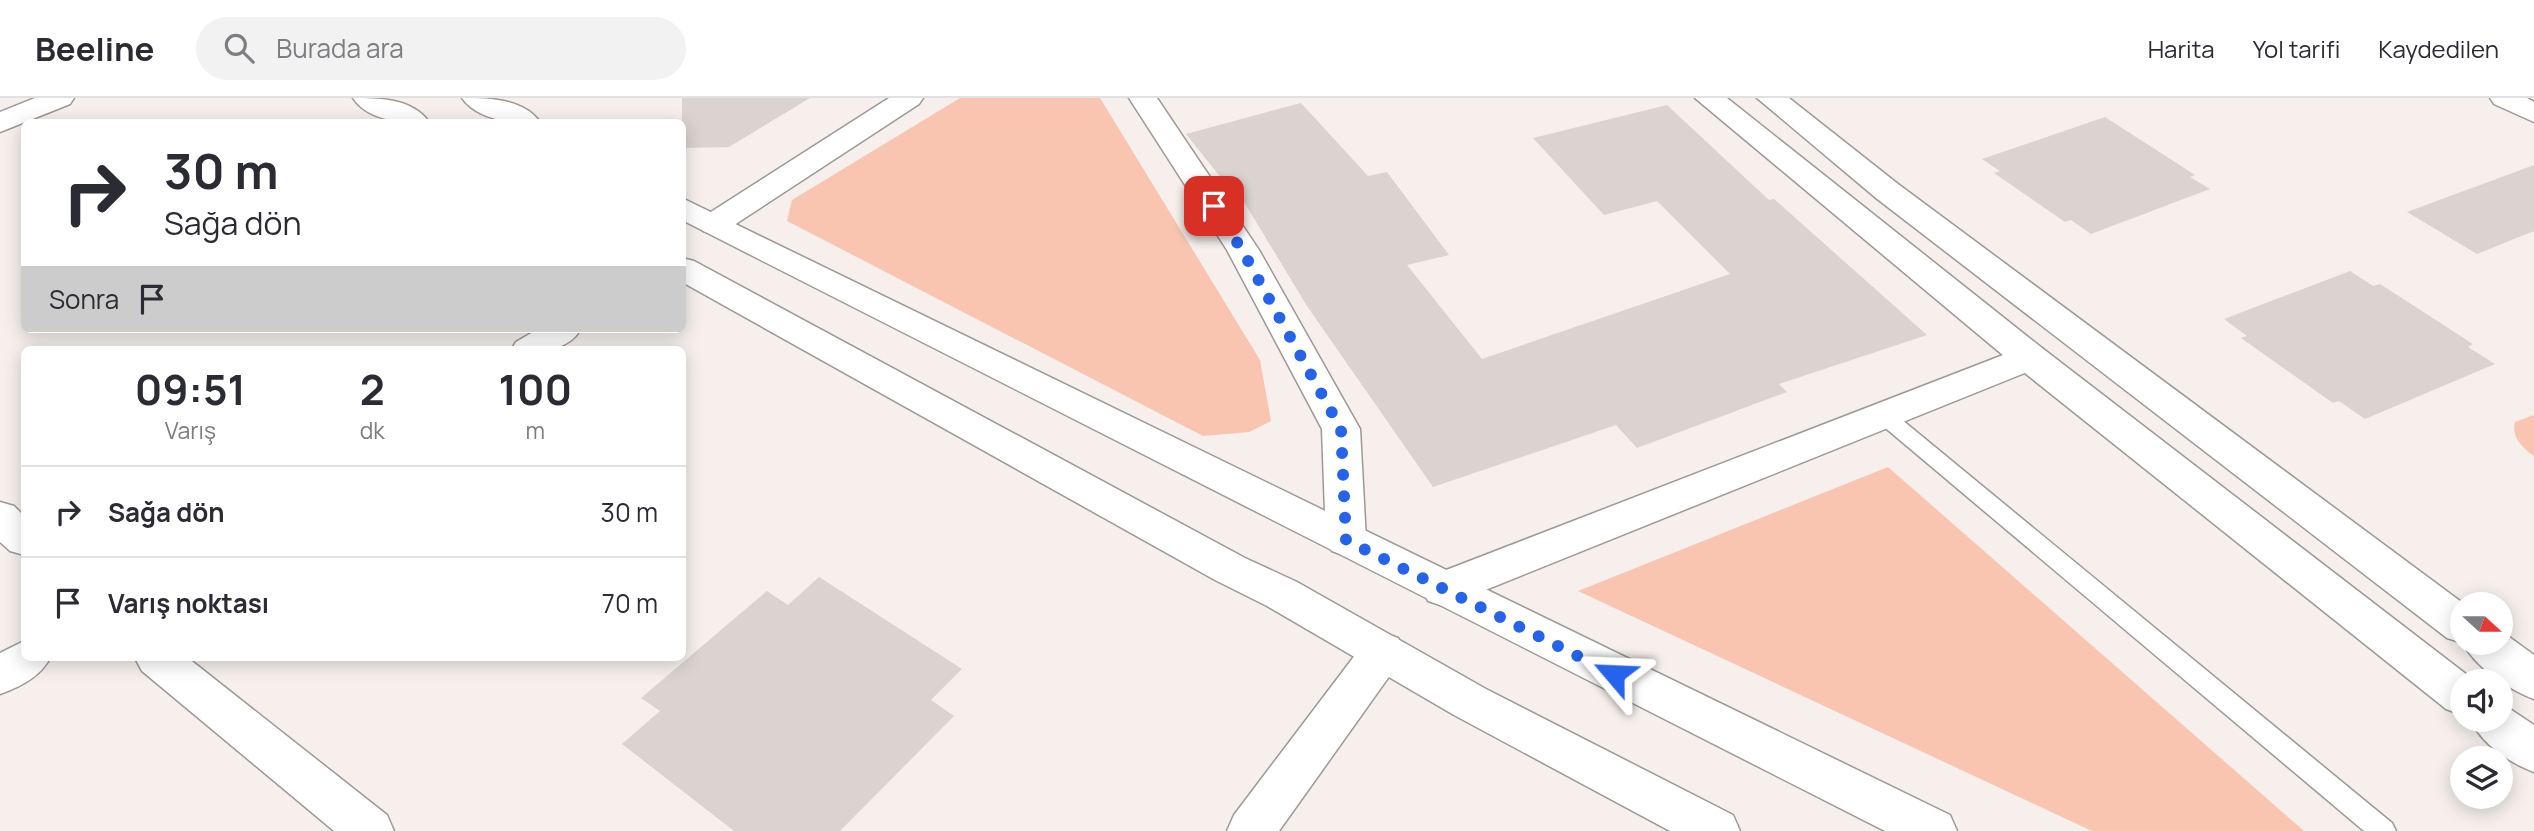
<!DOCTYPE html>
<html lang="tr">
<head>
<meta charset="utf-8">
<style>
	body { margin:0; font-family:Manrope,sans-serif; background:#f2f2f3; color:#2b2b33; height:100vh; display:flex; flex-direction:column; font-size:26px; white-space:nowrap }
	* { box-sizing:border-box; margin:0 }
	p { font-size:23px; color:#7c7c81 }
	.icon { flex:none; width:38px; height:38px; fill:none; stroke:currentColor; stroke-width:2; stroke-linecap:round; stroke-linejoin:round }
	.map { position:relative; flex:1; overflow:hidden }
	.details { position:absolute; left:21px; top:248px; width:665px; height:315px; display:flex; flex-direction:column; background:#fff; border-radius:10px; box-shadow:0 4px 18px #0003 }
	.details>* { flex:none }
	.top-card { position:absolute; left:21px; top:21px; width:665px; height:214px; border-radius:10px; box-shadow:0 4px 18px #0003; background:#fff; color:#2b2b33; overflow:hidden }
	.needle { width:46px; rotate:111deg }
	.tools { position:absolute; left:2450px; top:494px; display:grid; gap:14px }
	.tools a { display:grid; place-items:center; width:63px; height:63px; border-radius:50%; background:#fff; box-shadow:0 4px 18px #0003; font-size:35px }
	.pin { position:absolute; display:grid; place-items:center; width:60px; height:60px; color:#fff; margin:-30px; border-radius:14px; box-shadow:0 4px 10px #0006 }
	.me { position:absolute; width:77px; margin:-38px; rotate:296deg; stroke-linejoin:round; filter:drop-shadow(0 0 5px #0008) }
	.turn { display:flex; align-items:center; gap:24px; height:147px; padding:0 28px; font-size:32px }
	.turn .icon { width:91px; height:91px; stroke-width:2.5 }
	.turn b { display:block; font-size:49px; line-height:60px }
	.then { display:flex; align-items:center; height:66px; padding:0 28px; background:#0003; gap:14px; font-size:26px }
	.eta { display:flex; justify-content:space-evenly; align-items:center; height:119px; text-align:center }
	.eta b { font-size:42px; font-weight:700; line-height:49px }
	ul { padding:0; list-style:none }
	li { display:flex; align-items:center; gap:21px; height:91px; padding:0 28px; border-top:2px solid #e1e1e2 }
	li div { flex:1 }
	li b { display:block; font-size:26px }
	li em { font-style:normal }
	header { display:flex; align-items:center; gap:42px; box-sizing:border-box; height:98px; padding:0 35px; background:#fff; border-bottom:2px solid #e1e1e2 }
	header strong { font-size:33px }
	nav { display:flex; gap:38px; margin-inline-start:auto; font-size:24px }
	.search { width:490px; height:63px; background:#f2f2f3; display:flex; align-items:center; gap:18px; box-sizing:border-box; padding:0 24px; border-radius:38px; color:#7c7c81; font-size:26px }
	.map>svg:first-child { display:block }
	.green { fill:#f9c5b0 }
	.building { fill:#dad3d0 }
	.lines { fill:none; stroke-linecap:round; stroke-linejoin:round }
	.lane-casing { stroke:#9e9895; stroke-width:3 }
	.street-casing { stroke:#9e9895; stroke-width:3 }
	.secondary-casing { stroke:#9e9895; stroke-width:3 }
	.lane { fill:#fff; fill-rule:evenodd }
	.street { fill:#fff; fill-rule:evenodd }
	.secondary { fill:#fff; fill-rule:evenodd }
	.route { stroke:#2563eb; stroke-width:12; stroke-dasharray:0 21.6 }
</style>
</head>
<body>
<header>
<strong>Beeline</strong>
<div class="search"><svg class="icon" aria-label="search" viewBox="0 0 24 24"><circle cx="10" cy="10" r="6"/><path d="M15 15l6 6"/></svg>Burada ara</div>
<nav><a>Harita</a><a>Yol tarifi</a><a>Kaydedilen</a></nav>
</header>
<div class="map">
<svg width="2534" height="733" viewBox="0 0 2534 733">
	<rect width="100%" height="100%" fill="#f6efec"/>
	<path class="green" d="M 960,0 L 1100,0 L 1260,262 L 1271,323 L 1249,334 L 1203,338 L 787,123 L 792,102 Z
		M 2534,317 L 2534,358 C 2522,349 2511,339 2515,324 Z
		M 1888,369 L 2304,733 L 2092,733 L 1578,493 Z"/>
	<path class="building" d="M 682,0 L 810,0 L 729,49 L 682,50 Z
		M 1301,5 L 1368,78 L 1387,74 L 1449,157 L 1407,167 L 1482,261 L 1730,176 L 1657,103 L 1604,117 L 1533,40 L 1667,7 L 1769,102 L 1774,101 L 1927,237 L 1779,286 L 1787,294 L 1637,350 L 1616,327 L 1433,389 L 1307,208 L 1232,84 L 1226,86 L 1186,36 Z
		M 2105,19 L 2195,77 L 2190,79 L 2210,91 L 2091,136 L 2071,122 L 2065,124 L 1994,75 L 2000,73 L 1982,61 Z
		M 2534,67 L 2534,133 L 2477,156 L 2407,114 Z
		M 2350,173 L 2373,188 L 2380,186 L 2473,246 L 2468,249 L 2495,266 L 2365,321 L 2339,303 L 2333,305 L 2241,240 L 2247,238 L 2224,221 Z
		M 819,479 L 962,571 L 931,602 L 954,618 L 840,733 L 734,733 L 622,646 L 660,613 L 641,600 L 767,493 L 788,507 Z"/>
	<g class="lines">
		<defs>
			<path id="lane" d="M 1883,310 L 1890,312 L 2392,725 L 2396,733 L 2364,733 L 1876,322 L 1873,317 Z"/>
			<path id="street" d="M 35,0 L 74,0 L 70,6 L 0,34 L 0,14 Z
				M 889,0 L 923,0 L 919,6 L 725,133 L 714,136 L 703,133 L 698,126 L 703,119 Z
				M 1129,0 L 1157,0 L 1259,152 L 1360,331 L 1366,442 L 1360,453 L 1346,458 L 1332,453 L 1326,442 L 1322,331 L 1227,152 Z
				M 2490,0 L 2527,0 L 2534,4 L 2534,24 L 2494,6 Z
				M 538,231 L 581,231 C 566,256 538,252 511,252 L 516,244 Z
				M 2029,247 L 2042,250 L 2047,259 L 2042,268 L 1458,503 L 1443,508 L 1428,503 L 1422,491 L 1428,479 Z
				M 0,404 L 14,408 L 24,418 L 24,457 L 10,453 L 0,444 Z
				M 1383,535 L 1398,540 L 1405,553 L 1398,566 L 1279,733 L 1227,733 L 1234,717 L 1368,540 Z
				M 24,543 L 24,560 L 50,560 C 40,579 20,589 0,596 L 0,555 Z
				M 135,560 L 188,560 L 387,717 L 394,733 L 334,733 L 142,573 Z"/>
			<path id="secondary" d="M 353,0 C 378,0 412,0 429,24 C 404,26 368,23 353,0 Z
				M 462,0 C 487,0 523,0 540,24 C 515,26 478,23 462,0 Z
				M 1695,0 L 1727,0 L 2042,250 L 2475,583 L 2462,583 L 2462,617 L 2446,611 L 2016,268 Z
				M 1757,0 L 1789,0 L 1898,86 L 2464,506 L 2462,544 L 2501,544 L 2501,533 L 2534,557 L 2534,601 C 2509,592 2475,569 2463,545 L 2447,540 L 1876,100 Z
				M 682,100 L 1950,717 L 1957,733 L 1885,733 L 682,122 Z
				M 682,160 L 694,163 L 1245,460 L 1297,484 L 1486,591 L 1733,717 L 1740,733 L 1670,733 L 1454,617 L 1267,508 L 1215,482 L 682,184 Z
				M 2501,605 L 2534,627 L 2534,674 C 2509,665 2481,645 2470,621 L 2501,621 Z"/>
		</defs>
		<use href="#lane" class="lane-casing"/>
		<use href="#street" class="street-casing"/>
		<use href="#secondary" class="secondary-casing"/>
		<use href="#lane" class="lane"/>
		<use href="#street" class="street"/>
		<use href="#secondary" class="secondary"/>
	</g>
	<g class="lines">
		<path class="route" d="M 1214,108 L 1242,152 L 1341,331 L 1346,442 L 1614,576"/>
	</g>
</svg>
<div class="tools">
<a><svg class="needle" viewBox="-14 -14 28 28"><path d="M0-13l5 13h-10z" fill="#e53935"/><path d="M0 13l5-13h-10z" fill="#7c7c81"/></svg></a>
<a><svg class="icon" aria-label="sound" viewBox="0 0 24 24"><path d="M4 9h4l5-4v14l-5-4H4zM17 9q2 3 0 6"/></svg></a>
<a><svg class="icon" aria-label="layers" viewBox="0 0 24 24"><path d="M12 4l9 5-9 5-9-5zM3 14l9 5 9-5"/></svg></a>
</div>
<div class="pin" style="left:1214px;top:108px;background:#d93025"><svg class="icon" aria-label="arrive" viewBox="0 0 24 24"><path d="M6 21V4h12l-3 4 3 4H6"/></svg></div>
<svg class="me" style="left:1614px;top:576px" viewBox="-20 -20 40 40"><path d="M0-17L14 15 0 8-14 15z" fill="#2563eb" stroke="#fff" stroke-width="4"/></svg>
<div class="top-card">
<div class="turn"><svg class="icon" aria-label="right" viewBox="0 0 24 24"><path d="M7 20v-9h11M14 6l5 5-5 5"/></svg><div><b>30 m</b>Sağa dön</div></div>
<div class="then">Sonra<svg class="icon" aria-label="arrive" viewBox="0 0 24 24"><path d="M6 21V4h12l-3 4 3 4H6"/></svg></div>
</div>
<section class="details">
<div class="eta">
<div><b>09:51</b><p>Varış</p></div>
<div><b>2</b><p>dk</p></div>
<div><b>100</b><p>m</p></div>
</div>
<ul>
<li><svg class="icon" aria-label="right" viewBox="0 0 24 24"><path d="M7 20v-9h11M14 6l5 5-5 5"/></svg><div><b>Sağa dön</b></div><em>30 m</em></li>
<li><svg class="icon" aria-label="arrive" viewBox="0 0 24 24"><path d="M6 21V4h12l-3 4 3 4H6"/></svg><div><b>Varış noktası</b></div><em>70 m</em></li>
</ul>
</section>
</div>
</body>
</html>
